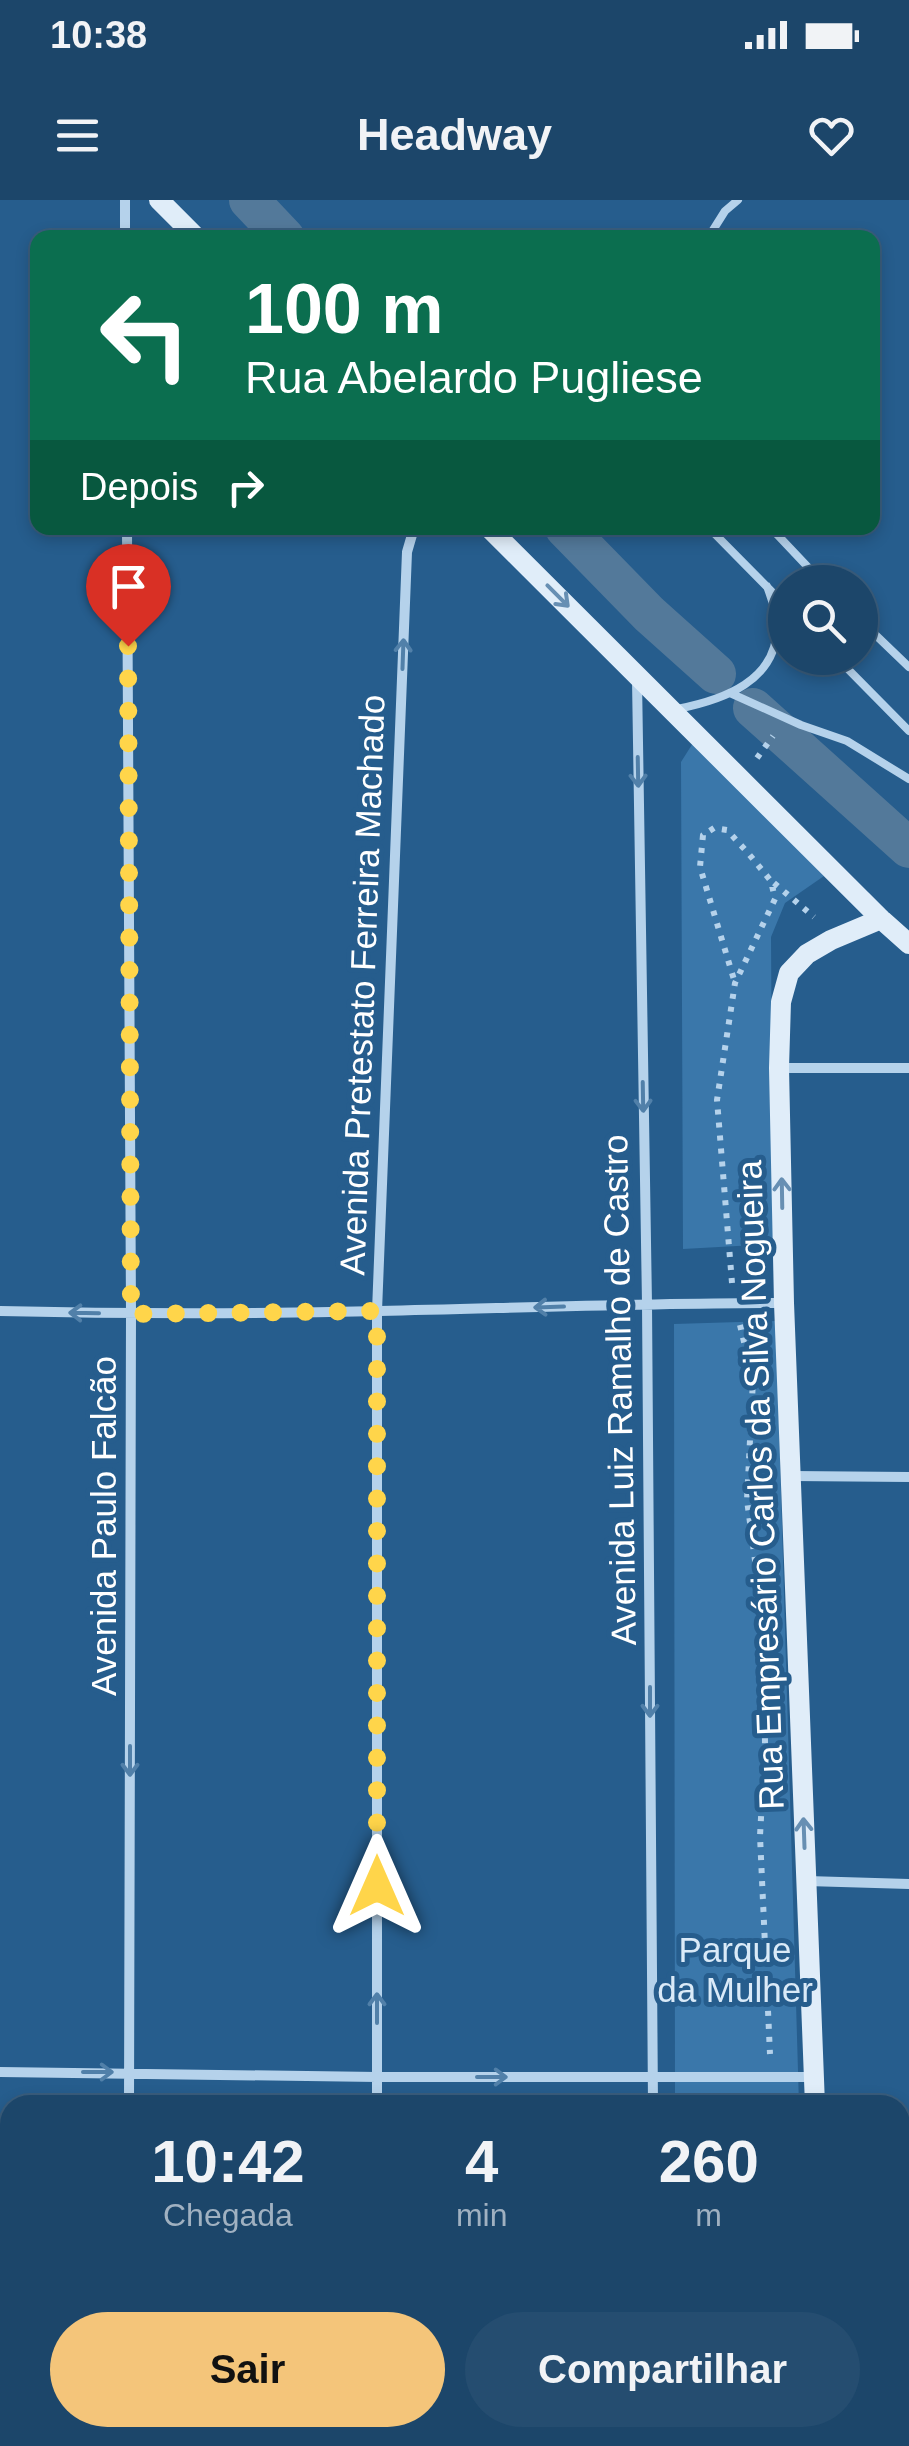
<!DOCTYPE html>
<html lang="pt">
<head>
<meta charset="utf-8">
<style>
	body { margin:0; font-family:Helvetica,sans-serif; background:#254d70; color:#f1f3f6; height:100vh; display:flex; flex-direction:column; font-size:38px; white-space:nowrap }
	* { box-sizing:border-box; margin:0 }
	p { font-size:32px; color:#a0b1c1 }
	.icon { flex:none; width:55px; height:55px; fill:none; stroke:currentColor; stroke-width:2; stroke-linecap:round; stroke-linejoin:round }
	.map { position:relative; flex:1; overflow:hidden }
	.side { position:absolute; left:0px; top:1895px; width:910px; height:352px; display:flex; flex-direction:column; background:#1c466a; border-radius:30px 30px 0 0; box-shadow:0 5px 15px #0003,0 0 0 2px #3a5e7e }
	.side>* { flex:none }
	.top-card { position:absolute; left:30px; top:30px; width:850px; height:305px; border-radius:20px; box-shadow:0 5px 15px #0003,0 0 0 2px #3a5e7e; background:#0b6e4f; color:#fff; overflow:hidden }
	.tools { position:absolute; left:768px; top:365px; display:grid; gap:20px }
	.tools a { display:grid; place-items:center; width:110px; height:110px; border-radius:50%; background:#1c466a; box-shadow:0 5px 15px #0003,0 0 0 2px #3a5e7e; font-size:50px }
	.pin { position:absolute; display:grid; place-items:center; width:85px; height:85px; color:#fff; margin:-102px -42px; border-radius:50% 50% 50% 0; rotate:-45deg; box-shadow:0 0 10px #0007 }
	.pin .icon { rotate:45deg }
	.me { position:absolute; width:110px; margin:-55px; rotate:0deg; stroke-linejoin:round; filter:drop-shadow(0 0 8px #0008) }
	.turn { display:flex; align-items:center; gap:35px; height:210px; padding:0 50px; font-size:45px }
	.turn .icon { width:130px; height:130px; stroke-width:2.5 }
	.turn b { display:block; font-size:70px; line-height:85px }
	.then { display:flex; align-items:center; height:95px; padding:0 50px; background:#0003; gap:20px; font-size:38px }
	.eta { display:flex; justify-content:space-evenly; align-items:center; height:170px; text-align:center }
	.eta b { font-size:60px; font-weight:700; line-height:70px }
	.cta { display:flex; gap:20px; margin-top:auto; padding:20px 50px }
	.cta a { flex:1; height:115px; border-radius:60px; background:#f4c57a; color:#111; font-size:40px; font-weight:700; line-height:115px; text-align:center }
	.cta a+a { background:#254d70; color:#f1f3f6 }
	.status { display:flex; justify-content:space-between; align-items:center; height:70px; padding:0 50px; background:#1c466a; direction:ltr }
	.status svg { height:28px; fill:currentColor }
	header { display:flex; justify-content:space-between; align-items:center; height:130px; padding:0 50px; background:#1c466a; font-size:45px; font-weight:700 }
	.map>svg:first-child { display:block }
	.green { fill:#3a77aa }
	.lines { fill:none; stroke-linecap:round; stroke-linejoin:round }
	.canal { stroke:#53799a; stroke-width:40 }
	.path { stroke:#b5d2eb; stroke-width:6; stroke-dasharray:5 8; stroke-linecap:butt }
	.lane { stroke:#b5d2eb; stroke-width:8 }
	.street { stroke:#b5d2eb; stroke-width:10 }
	.secondary { stroke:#e0edf9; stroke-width:20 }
	.oneway { stroke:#678fb3 }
	.oneway2 { stroke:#5180a9 }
	.route { stroke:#ffd54a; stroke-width:18; stroke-dasharray:0 32.4 }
	.labels { text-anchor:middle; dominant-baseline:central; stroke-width:10; stroke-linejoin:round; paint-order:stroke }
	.street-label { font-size:35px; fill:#fff; stroke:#265d8d }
	.park-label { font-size:35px; fill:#daeaf8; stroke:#265d8d }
</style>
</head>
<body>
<div class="status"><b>10:38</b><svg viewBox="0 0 49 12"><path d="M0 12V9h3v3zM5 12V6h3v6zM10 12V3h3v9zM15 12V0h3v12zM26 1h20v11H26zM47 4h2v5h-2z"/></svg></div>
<header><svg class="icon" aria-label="menu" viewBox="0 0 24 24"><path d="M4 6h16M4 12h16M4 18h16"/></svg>Headway<svg class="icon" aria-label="heart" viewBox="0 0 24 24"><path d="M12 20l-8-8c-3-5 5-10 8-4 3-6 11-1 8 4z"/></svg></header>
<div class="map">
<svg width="909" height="2246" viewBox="0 0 909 2246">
	<rect width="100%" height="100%" fill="#265d8d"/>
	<path class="green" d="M 693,543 L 824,676 L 785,703 L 771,737 L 773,1044 L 683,1049 L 681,562 Z
		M 776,1121 L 799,1905 L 675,1905 L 674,1124 Z
		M 676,2238 L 809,2238 L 809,2246 L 676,2246 Z"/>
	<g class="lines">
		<path class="canal" d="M 249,0 L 285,38
			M 565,328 L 649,414 L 716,474
			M 753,508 L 909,648"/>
		<path class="path" d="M 757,558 L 773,536
			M 774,683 L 814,717
			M 732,1083 L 717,900 L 735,783 L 775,699 L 771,681 L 748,653 L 727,630 L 714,628 L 703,635 L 700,667 L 735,783
			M 740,1125 L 753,1180 L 747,1300 L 764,1428 L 765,1545 L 760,1636 L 770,1854
			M 737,2246 L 739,2238"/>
		<path class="lane" d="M 708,38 L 725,11 L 738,0
			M 709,328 L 785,405
			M 771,328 L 822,382
			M 860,420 L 909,467
			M 837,458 L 909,531
			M 730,493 L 801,525 L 847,541 L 909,579
			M 677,509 C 723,500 778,481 777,425 C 777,412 771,398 767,386"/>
		<path class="street" d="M 125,0 L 125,38
			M 127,328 L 131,1114 L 129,1905
			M 637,480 L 647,1104 L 653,1905
			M 779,868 L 909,868
			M 0,1111 C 127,1114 254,1114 380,1111 C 515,1108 649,1103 783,1103
			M 792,1276 L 909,1277
			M 807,1681 L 909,1684
			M 0,1872 L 377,1877 L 814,1877
			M 377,1905 L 377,1111 L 407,352 L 414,328
			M 900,2085 L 909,2085
			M 379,2238 L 379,2246
			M 126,2246 L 126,2238
			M 649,2246 L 649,2238"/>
		<path class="secondary" d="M 159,0 L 197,38
			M 489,328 L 881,719 L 909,744
			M 815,1905 L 784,1103 L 779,868 L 781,802 L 789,773 L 807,754 L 831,740 L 881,719
			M 825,2238 L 825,2246"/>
	</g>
	<defs><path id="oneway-shaft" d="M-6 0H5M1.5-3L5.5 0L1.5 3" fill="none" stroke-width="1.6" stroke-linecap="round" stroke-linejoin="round" transform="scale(2.5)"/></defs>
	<g class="oneway">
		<use href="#oneway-shaft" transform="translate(558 396) rotate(45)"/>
		<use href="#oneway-shaft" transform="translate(782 993) rotate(-91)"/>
		<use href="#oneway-shaft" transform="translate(804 1633) rotate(-92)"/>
	</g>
	<g class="oneway2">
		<use href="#oneway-shaft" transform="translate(403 454) rotate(-88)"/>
		<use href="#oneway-shaft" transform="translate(638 572) rotate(89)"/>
		<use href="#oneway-shaft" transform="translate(643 897) rotate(89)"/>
		<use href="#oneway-shaft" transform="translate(549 1107) rotate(178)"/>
		<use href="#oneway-shaft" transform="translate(84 1113) rotate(-179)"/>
		<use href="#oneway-shaft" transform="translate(650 1502) rotate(90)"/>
		<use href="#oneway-shaft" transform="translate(130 1561) rotate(90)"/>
		<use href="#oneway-shaft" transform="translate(377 1808) rotate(-90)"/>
		<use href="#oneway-shaft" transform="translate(98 1872)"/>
		<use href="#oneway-shaft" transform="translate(492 1877)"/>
	</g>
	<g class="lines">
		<path class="route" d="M 128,446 L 131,1114 L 377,1111 L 377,1686"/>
	</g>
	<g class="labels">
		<g class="street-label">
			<text transform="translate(362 785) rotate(-88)">Avenida Pretestato Ferreira Machado</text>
			<text transform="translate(619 1190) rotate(-91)">Avenida Luiz Ramalho de Castro</text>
			<text transform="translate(760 1285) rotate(-92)">Rua Empresário Carlos da Silva Nogueira</text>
			<text transform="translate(103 1326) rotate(-90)">Avenida Paulo Falcão</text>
		</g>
		<g class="park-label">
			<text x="735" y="1749">Parque<tspan x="735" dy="40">da Mulher</tspan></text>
		</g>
	</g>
</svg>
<div class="tools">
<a><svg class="icon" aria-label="search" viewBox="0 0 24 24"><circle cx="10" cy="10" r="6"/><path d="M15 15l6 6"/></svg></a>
</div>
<div class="pin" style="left:128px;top:446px;background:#d93025"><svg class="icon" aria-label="arrive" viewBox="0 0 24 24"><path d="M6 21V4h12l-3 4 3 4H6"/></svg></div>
<svg class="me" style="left:377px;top:1686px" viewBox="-20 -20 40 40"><path d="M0-17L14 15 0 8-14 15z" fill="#ffd54a" stroke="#fff" stroke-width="4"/></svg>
<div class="top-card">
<div class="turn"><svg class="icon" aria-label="left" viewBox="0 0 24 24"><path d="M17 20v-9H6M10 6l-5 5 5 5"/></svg><div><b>100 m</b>Rua Abelardo Pugliese</div></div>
<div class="then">Depois<svg class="icon" aria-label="right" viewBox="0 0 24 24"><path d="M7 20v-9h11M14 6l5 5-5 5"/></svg></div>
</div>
<section class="side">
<div class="eta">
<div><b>10:42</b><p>Chegada</p></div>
<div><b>4</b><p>min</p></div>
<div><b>260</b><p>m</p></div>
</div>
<div class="cta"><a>Sair</a><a>Compartilhar</a></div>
</section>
</div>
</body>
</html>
